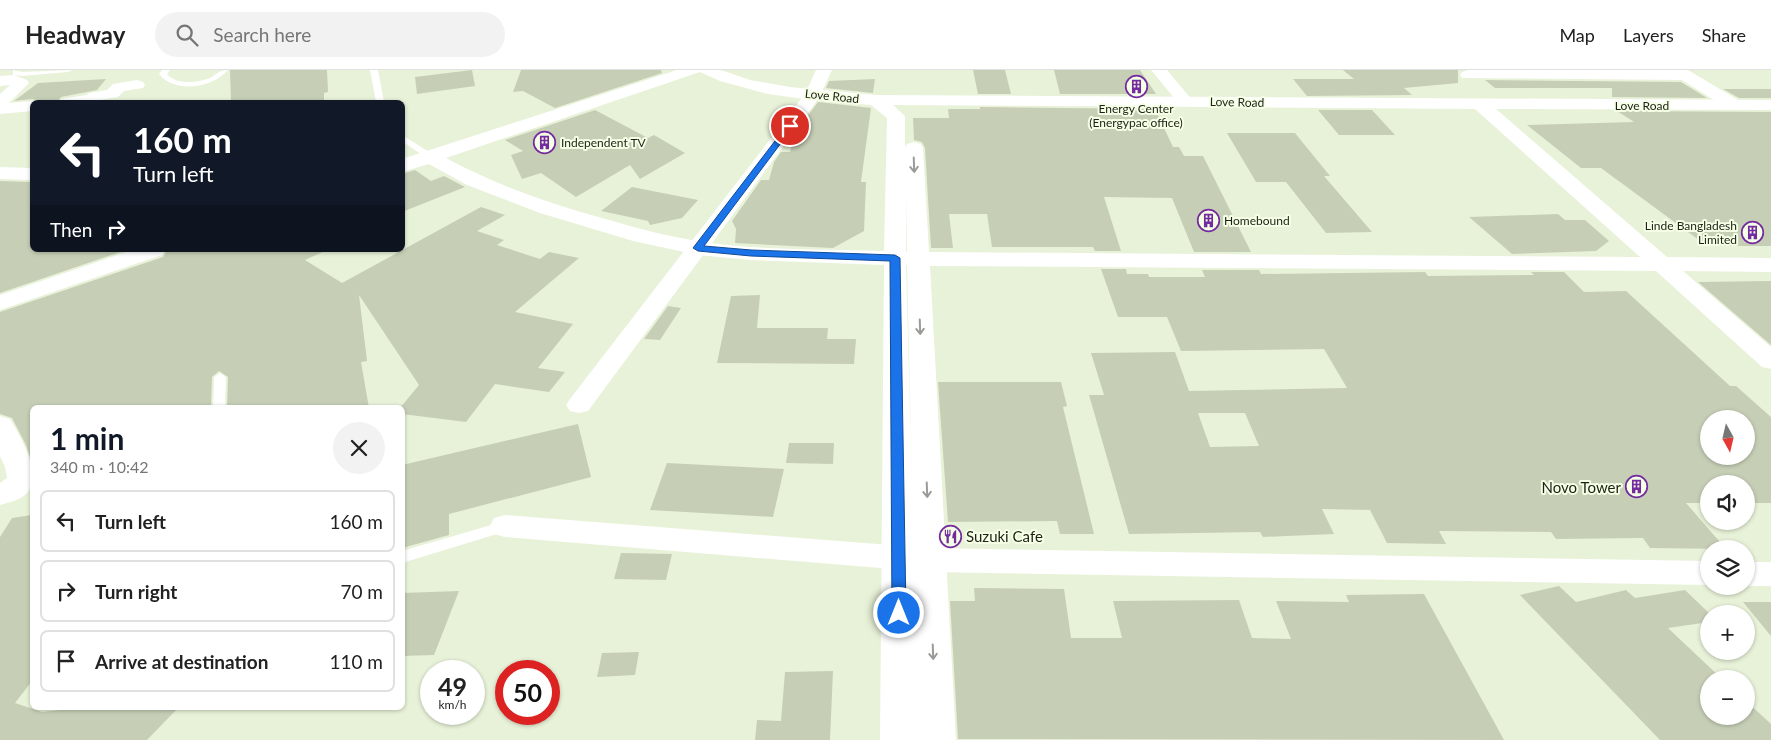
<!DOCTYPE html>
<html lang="en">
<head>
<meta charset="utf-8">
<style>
	body { margin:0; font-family:Lato,sans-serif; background:#f2f2f2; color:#222; height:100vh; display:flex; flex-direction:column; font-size:19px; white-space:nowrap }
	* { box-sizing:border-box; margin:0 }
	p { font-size:16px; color:#767676 }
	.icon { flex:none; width:28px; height:28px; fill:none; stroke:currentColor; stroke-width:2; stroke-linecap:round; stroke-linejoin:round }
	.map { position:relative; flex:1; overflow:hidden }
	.panel { position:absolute; left:30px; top:335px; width:375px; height:305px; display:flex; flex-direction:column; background:#fff; border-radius:8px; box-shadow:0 1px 4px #0004 }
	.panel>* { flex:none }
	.top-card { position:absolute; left:30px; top:30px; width:375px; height:152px; border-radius:8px; box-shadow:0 1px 4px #0004; background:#111827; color:#fff; overflow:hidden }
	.needle { width:32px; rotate:172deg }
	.fabs { position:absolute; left:1700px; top:340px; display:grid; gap:10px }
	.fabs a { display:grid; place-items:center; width:55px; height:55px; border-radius:50%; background:#fff; box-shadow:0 1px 4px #0004; font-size:25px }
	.speed { position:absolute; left:420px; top:590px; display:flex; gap:10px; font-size:25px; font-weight:700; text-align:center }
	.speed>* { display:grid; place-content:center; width:65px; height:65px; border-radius:50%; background:#fff; box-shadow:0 1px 4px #0004; line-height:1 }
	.speed small { font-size:12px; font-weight:400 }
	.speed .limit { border:8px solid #d22; background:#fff; color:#111 }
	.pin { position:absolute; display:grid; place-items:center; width:42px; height:42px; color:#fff; margin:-21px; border:2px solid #fff; border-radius:50%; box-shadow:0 1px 5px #0007 }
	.me { position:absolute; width:55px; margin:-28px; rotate:0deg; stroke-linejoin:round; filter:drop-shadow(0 0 4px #0008) }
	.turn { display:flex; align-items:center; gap:18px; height:105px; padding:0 20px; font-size:22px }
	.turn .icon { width:65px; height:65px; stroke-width:2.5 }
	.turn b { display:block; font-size:35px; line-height:42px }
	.then { display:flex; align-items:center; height:48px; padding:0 20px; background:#0003; gap:10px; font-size:19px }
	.round { display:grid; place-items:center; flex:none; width:52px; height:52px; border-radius:26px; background:#f2f2f2 }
	.summary { display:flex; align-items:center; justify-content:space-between; height:85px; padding:0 20px }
	h1 { font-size:30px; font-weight:700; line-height:38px; color:#111827 }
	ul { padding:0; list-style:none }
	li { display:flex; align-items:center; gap:15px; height:62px; margin:0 10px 8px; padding:0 10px; border:2px solid #e0e0e0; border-radius:8px }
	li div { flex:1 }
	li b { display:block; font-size:19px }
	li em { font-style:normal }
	header { display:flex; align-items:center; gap:30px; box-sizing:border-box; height:70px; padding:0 25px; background:#fff; border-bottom:1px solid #e0e0e0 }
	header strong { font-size:24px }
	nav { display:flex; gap:28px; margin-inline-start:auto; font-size:18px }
	.search { width:350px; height:45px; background:#f2f2f2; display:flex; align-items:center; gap:12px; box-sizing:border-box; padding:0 18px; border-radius:28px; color:#767676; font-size:19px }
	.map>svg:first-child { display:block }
	.building { fill:#c6cfb6; fill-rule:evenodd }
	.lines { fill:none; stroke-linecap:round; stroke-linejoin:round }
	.lane { fill:#fff; fill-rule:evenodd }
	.street { fill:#fff; fill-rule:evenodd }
	.secondary { fill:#fff; fill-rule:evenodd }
	.oneway { stroke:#999b97 }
	.route { fill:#1a73e8; stroke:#114b97 }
	.labels { text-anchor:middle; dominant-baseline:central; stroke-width:4; stroke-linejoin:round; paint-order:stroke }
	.far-street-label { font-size:12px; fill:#1d2017; stroke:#f5ffe5 }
	.far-poi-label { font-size:12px; fill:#1d2017; stroke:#f5ffe5; text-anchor:start }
	.poi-label { font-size:15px; fill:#1d2017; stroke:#f5ffe5; text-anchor:end }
</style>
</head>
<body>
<header>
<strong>Headway</strong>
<div class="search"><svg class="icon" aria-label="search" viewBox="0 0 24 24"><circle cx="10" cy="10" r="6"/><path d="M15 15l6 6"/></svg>Search here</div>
<nav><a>Map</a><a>Layers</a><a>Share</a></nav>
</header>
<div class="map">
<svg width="1771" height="670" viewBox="0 0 1771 670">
	<rect width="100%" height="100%" fill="#e8f2d8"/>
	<path class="building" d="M 230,0 L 327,0 L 328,22 L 324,23 L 324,32 L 231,32 Z
		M 472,0 L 475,16 L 417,24 L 415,7 Z
		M 521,0 L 661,0 L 662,3 L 555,38 L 523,21 L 513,22 Z
		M 973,0 L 1005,0 L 1011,24 L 978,24 Z
		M 1054,0 L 1140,0 L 1156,24 L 1060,24 Z
		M 1343,0 L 1458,0 L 1458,13 L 1404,18 L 1412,25 L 1307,26 L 1293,9 L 1354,9 Z
		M 106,9 L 97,20 L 61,27 L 57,32 L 40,32 L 38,30 L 32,29 L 14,31 L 38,13 Z
		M 875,9 L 873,23 L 826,18 L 829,11 Z
		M 1485,10 L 1681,12 L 1707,28 L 1612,27 L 1612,18 L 1495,18 Z
		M 1723,19 L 1771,19 L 1771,28 L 1739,28 Z
		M 818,32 L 871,38 L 861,112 L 866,112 L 864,161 L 833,178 L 735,173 L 736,159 L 732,151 L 761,110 L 769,110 L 774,92 L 781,82 L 790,82 L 795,63 Z
		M 980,37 L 1155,39 L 1173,77 L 1179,77 L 1184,86 L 1203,86 L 1251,182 L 1194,182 L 1172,128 L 1104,127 L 1121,181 L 1095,181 L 1093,177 L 992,177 L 987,144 L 949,144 L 953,178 L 931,178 L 925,78 L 922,72 L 914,70 L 913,48 L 949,48 L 948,39 L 980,39 Z
		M 595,40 L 648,68 L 654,65 L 685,83 L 640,109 L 630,95 L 576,127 L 541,103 L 522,109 L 511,85 L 523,81 L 505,70 Z
		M 1318,40 L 1372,40 L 1395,65 L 1339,65 Z
		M 1617,41 L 1771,42 L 1771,176 L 1707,176 L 1601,98 L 1581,98 L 1527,55 L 1634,52 Z
		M 1227,63 L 1295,63 L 1330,106 L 1324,106 L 1372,162 L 1326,163 L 1286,112 L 1256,112 Z
		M 415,100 L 431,111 L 444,106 L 465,117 L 402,142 L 402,104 Z
		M 0,111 L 32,112 L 32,180 L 126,180 L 0,223 Z
		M 632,117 L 698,130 L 682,148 L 650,155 L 648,151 L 601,141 Z
		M 481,137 L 505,145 L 477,161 L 504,170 L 497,175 L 540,189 L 549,182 L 579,188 L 515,242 L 573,254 L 538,298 L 565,302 L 549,322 L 495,314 L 466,352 L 402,344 L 402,338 L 400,338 L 419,315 L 359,225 L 367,291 L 361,292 L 369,338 L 227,338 L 228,307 L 219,301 L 212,307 L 211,338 L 32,338 L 32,393 L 26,375 L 12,348 L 0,344 L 0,242 L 163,187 L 167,180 L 327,180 L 305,190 L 342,213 Z
		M 1558,144 L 1565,150 L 1585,150 L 1609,171 L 1596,181 L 1512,184 L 1469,147 Z
		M 1101,199 L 1126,199 L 1127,204 L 1148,204 L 1149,207 L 1205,207 L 1202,200 L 1259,200 L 1261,204 L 1425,202 L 1428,206 L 1534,205 L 1531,202 L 1564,202 L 1584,222 L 1626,221 L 1730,316 L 1736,316 L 1771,347 L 1771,433 L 1746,433 L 1746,414 L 1709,414 L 1709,433 L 1686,433 L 1726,479 L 1650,478 L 1643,468 L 1556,469 L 1551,462 L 1439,461 L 1446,474 L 1387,473 L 1370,440 L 1322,439 L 1334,464 L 1263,467 L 1260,462 L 1129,464 L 1089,325 L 1104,325 L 1091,283 L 1175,282 L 1189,321 L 1347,318 L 1324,279 L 1181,281 L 1167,247 L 1118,247 ZM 1198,343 L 1245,343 L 1259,376 L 1210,377 ZM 1709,349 L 1746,349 L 1746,386 L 1709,386 Z
		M 1771,211 L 1771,275 L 1698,212 Z
		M 760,225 L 757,258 L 828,258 L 827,269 L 856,269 L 854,294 L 717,293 L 731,226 Z
		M 668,236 L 681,238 L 660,270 L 644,269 Z
		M 938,312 L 1061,312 L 1067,336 L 1063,337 L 1094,464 L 1060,464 L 1057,451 L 948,452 Z
		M 578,354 L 591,407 L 449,444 L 449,465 L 402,478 L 402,395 Z
		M 789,373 L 834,373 L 833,394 L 786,393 Z
		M 667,393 L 784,399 L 773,447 L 650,440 Z
		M 32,445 L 32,611 L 15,633 L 42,642 L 78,638 L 178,638 L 147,670 L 0,670 L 0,467 L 12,448 Z
		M 621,483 L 672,484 L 666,510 L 614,509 Z
		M 1559,516 L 1576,532 L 1626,520 L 1635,528 L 1685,520 L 1710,544 L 1709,552 L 1668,558 L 1722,609 L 1709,609 L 1709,646 L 1746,646 L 1746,631 L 1771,654 L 1771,670 L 1660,670 L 1520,525 Z
		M 974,518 L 1064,519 L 1071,568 L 1122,568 L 1113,531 L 1239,530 L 1252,568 L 1291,569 L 1276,531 L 1349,532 L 1346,525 L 1424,524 L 1504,670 L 958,669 L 950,531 L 975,531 Z
		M 459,521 L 434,585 L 402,586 L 402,523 Z
		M 1743,532 L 1771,532 L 1771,566 Z
		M 639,582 L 635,605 L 597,607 L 602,583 Z
		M 833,601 L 830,670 L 755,670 L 757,650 L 781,651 L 785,602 Z"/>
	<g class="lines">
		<path class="lane" d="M 13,0 L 22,2 L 72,0 L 68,2 L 22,6 L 13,5 Z
			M 162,0 L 170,0 L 167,4 C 176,15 197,13 210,8 C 217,4 219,0 228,0 C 213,18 175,24 159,4 Z
			M 370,0 L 378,0 L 384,32 L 376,32 Z
			M 402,65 L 434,85 L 434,89 L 428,89 L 402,71 Z
			M 220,303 L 226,307 L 225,338 L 213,338 L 214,307 Z
			M 505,451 L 510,452 L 512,456 L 510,460 L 402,493 L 402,481 Z"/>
		<path class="street" d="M 816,0 L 832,0 L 819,28 L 588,341 L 579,343 L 570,341 L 566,335 L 570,329 L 805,24 Z
			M 1151,0 L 1167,0 L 1193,31 L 1191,34 L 1179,34 Z
			M 1468,0 L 1688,0 L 1740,31 L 1742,35 L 1740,39 L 1728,39 L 1682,10 L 1462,8 L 1460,5 L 1462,2 Z
			M 14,5 L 27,10 L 29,13 L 9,33 L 32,31 L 38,32 L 32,32 L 32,41 L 0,44 L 0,24 L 10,15 L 0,16 L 0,6 Z
			M 137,10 L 143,12 L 145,15 L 143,18 L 124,21 L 118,27 L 100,30 L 98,32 L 59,32 L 61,29 L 86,25 L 89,23 L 107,20 L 113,14 Z
			M 0,97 L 32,98 L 32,110 L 0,109 Z
			M 0,346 L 10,349 C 20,365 45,408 25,425 C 19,430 8,433 0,435 L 0,413 L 7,408 L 5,397 L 0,386 Z
			M 505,445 L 929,478 L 1709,491 L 1709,515 L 929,502 L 505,467 L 494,464 L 490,456 L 494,448 Z
			M 1746,492 L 1771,492 L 1771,516 L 1746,516 Z"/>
		<path class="secondary" d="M 677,0 L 721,0 L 750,10 L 790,17 L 876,25 L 1771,30 L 1771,40 L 1496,39 L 1667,187 L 1771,188 L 1771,202 L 1683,201 L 1771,277 L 1771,299 L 1762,297 L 1656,201 L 930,196 L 956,670 L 880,670 L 884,195 L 751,190 L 698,185 L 633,171 L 540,143 L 467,115 L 429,94 L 402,102 L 402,89 ZM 700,2 L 720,11 L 768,24 L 811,30 L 871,35 L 887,48 L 884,181 C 822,179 759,181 698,171 C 665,166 633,157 602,148 C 548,133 496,115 446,88 ZM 893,35 L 1475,39 L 1640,187 L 929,182 L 923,78 L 921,74 L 914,72 L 907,74 L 905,77 L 905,46 ZM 906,125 L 907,182 L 906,182 ZM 906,195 L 907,195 L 912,414 Z
			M 132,180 L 165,180 L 162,185 L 0,240 L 0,225 Z"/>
	</g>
	<defs><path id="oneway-shaft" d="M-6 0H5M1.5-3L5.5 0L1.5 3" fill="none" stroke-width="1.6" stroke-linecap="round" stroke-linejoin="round" transform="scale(1.25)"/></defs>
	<g class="oneway">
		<use href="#oneway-shaft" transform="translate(914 95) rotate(88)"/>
		<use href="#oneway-shaft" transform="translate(920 257) rotate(88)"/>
		<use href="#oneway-shaft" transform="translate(927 420) rotate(88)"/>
		<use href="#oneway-shaft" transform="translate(933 582) rotate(88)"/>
	</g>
	<path class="route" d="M 790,53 L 793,54 L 793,57 L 704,176 L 751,180 L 895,185 L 900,188 L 906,543 L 904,547 L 899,549 L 894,547 L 892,543 L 890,191 L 751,186 L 698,181 L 693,178 L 788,54 Z"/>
	<defs>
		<symbol id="building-ring" viewBox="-11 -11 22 22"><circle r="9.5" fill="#f5ffe5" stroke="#732b9f" stroke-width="1.5"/><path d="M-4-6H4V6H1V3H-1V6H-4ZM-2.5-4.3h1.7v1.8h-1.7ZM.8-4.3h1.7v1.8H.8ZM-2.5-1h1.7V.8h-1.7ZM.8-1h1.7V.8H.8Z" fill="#732b9f"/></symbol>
		<symbol id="restaurant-ring" viewBox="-11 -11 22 22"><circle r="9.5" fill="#f5ffe5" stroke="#732b9f" stroke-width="1.5"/><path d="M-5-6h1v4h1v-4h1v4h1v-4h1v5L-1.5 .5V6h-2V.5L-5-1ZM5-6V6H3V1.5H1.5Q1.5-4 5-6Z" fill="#732b9f"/></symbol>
	</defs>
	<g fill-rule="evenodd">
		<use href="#building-ring" x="1124" y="4" width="25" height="25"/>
		<use href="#building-ring" x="532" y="60" width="25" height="25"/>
		<use href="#building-ring" x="1196" y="138" width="25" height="25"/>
		<use href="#building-ring" x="1740" y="150" width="25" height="25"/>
		<use href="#building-ring" x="1624" y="404" width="25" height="25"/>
		<use href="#restaurant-ring" x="938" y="454" width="25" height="25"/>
	</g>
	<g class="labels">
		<g class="far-street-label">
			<text transform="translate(832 26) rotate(6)">Love Road</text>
			<text transform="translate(1237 32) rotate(1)">Love Road</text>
			<text x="1642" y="35">Love Road</text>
		</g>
		<g class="far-poi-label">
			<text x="1136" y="38" text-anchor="middle">Energy Center<tspan x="1136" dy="14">(Energypac office)</tspan></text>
			<text x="561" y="72">Independent TV</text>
			<text x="1224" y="150">Homebound</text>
			<text x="1737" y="155" text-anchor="end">Linde Bangladesh<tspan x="1737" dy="14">Limited</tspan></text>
		</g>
		<g class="poi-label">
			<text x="1621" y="417">Novo Tower</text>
			<text x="966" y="466" text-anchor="start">Suzuki Cafe</text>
		</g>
	</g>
</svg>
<div class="fabs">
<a><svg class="needle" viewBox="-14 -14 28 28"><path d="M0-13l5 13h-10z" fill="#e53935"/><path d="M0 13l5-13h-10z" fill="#767676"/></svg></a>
<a><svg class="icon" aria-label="sound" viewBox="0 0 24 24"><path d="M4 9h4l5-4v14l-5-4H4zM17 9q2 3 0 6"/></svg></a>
<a><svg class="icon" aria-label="layers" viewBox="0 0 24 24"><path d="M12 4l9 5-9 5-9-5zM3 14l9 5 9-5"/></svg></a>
<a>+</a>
<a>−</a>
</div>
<div class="speed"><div>49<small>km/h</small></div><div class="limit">50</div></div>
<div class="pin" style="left:790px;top:56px;background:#d93025"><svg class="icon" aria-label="arrive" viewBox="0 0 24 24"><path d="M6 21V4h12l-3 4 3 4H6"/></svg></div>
<svg class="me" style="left:899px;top:543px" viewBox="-20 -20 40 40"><circle r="17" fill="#1a73e8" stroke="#fff" stroke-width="3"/><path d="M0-11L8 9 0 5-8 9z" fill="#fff"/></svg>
<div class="top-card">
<div class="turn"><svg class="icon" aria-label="left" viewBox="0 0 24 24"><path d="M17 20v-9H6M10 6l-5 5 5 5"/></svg><div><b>160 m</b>Turn left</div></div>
<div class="then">Then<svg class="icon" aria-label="right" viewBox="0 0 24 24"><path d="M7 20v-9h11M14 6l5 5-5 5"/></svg></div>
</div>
<section class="panel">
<div class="summary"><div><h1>1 min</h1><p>340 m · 10:42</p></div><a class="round"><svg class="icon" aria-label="close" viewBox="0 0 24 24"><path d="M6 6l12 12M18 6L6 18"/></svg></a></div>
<ul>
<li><svg class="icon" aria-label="left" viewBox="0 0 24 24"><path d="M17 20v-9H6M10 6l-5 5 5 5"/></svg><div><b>Turn left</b></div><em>160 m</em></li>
<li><svg class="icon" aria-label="right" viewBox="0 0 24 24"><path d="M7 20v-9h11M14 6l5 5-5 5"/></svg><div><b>Turn right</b></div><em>70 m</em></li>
<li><svg class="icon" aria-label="arrive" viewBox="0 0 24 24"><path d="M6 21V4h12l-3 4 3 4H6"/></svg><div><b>Arrive at destination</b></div><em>110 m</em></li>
</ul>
</section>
</div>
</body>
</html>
